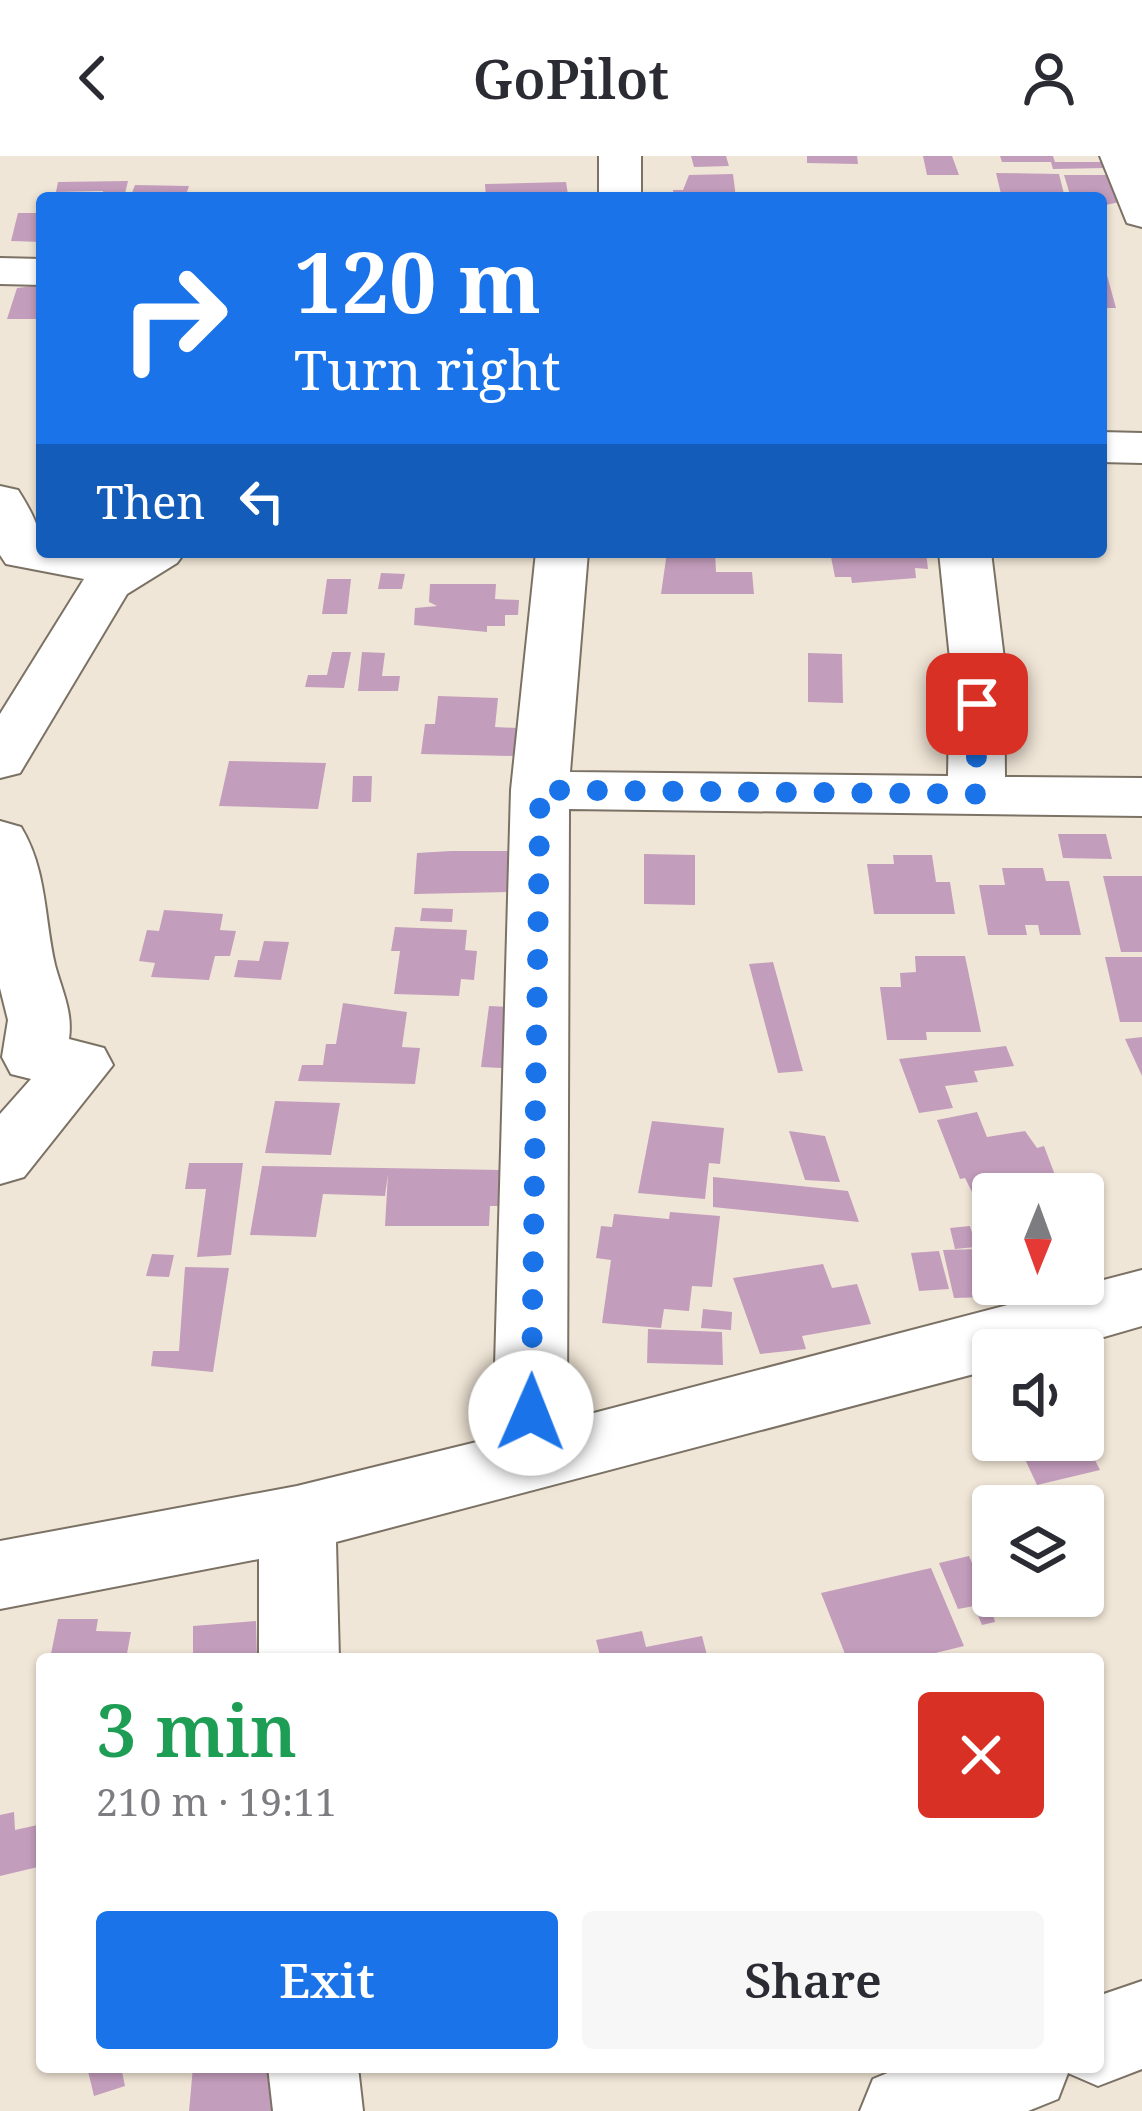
<!DOCTYPE html>
<html lang="en">
<head>
<meta charset="utf-8">
<style>
	body { margin:0; font-family:"Noto Serif",serif; background:#f7f7f7; color:#2b2b33; height:100vh; display:flex; flex-direction:column; font-size:45px; white-space:nowrap }
	* { box-sizing:border-box; margin:0 }
	p { font-size:39px; color:#7c7c81 }
	.icon { flex:none; width:66px; height:66px; fill:none; stroke:currentColor; stroke-width:2; stroke-linecap:round; stroke-linejoin:round }
	.map { position:relative; flex:1; overflow:hidden }
	.panel { position:absolute; left:36px; top:1497px; width:1068px; height:420px; display:flex; flex-direction:column; background:#fff; border-radius:12px; box-shadow:0 3px 9px #0004 }
	.panel>* { flex:none }
	.hud { position:absolute; left:36px; top:36px; width:1071px; height:366px; border-radius:12px; box-shadow:0 3px 9px #0004; background:#1a73e8; color:#fff; overflow:hidden }
	.needle { width:78px; rotate:181deg }
	.tools { position:absolute; left:972px; top:1017px; display:grid; gap:24px }
	.tools a { display:grid; place-items:center; width:132px; height:132px; border-radius:12px; background:#fff; box-shadow:0 3px 9px #0004; font-size:60px }
	.pin { position:absolute; display:grid; place-items:center; width:102px; height:102px; color:#fff; margin:-51px; border-radius:24px; box-shadow:0 6px 18px #0006 }
	.me { position:absolute; width:132px; margin:-66px; rotate:1deg; stroke-linejoin:round; filter:drop-shadow(0 0 9px #0008) }
	.turn { display:flex; align-items:center; gap:42px; height:252px; padding:0 60px; font-size:54px }
	.turn .icon { width:156px; height:156px; stroke-width:2.5 }
	.turn b { display:block; font-size:84px; line-height:102px }
	.then { display:flex; align-items:center; height:114px; padding:0 60px; background:#0003; gap:24px; font-size:45px }
	.round { display:grid; place-items:center; flex:none; width:126px; height:126px; border-radius:12px; background:#f7f7f7 }
	.head { display:flex; align-items:center; justify-content:space-between; height:204px; padding:0 60px }
	h1 { font-size:72px; font-weight:600; line-height:90px; color:#1e9e55 }
	.cta { display:flex; gap:24px; margin-top:auto; padding:24px 60px }
	.cta a { flex:1; height:138px; border-radius:12px; background:#1a73e8; color:#fff; font-size:48px; font-weight:600; line-height:138px; text-align:center }
	.cta a+a { background:#f7f7f7; color:#2b2b33 }
	header { display:flex; justify-content:space-between; align-items:center; height:156px; padding:0 60px; background:#fff; font-size:54px; font-weight:600 }
	.map>svg:first-child { display:block }
	.building { fill:#c39dbc }
	.lines { fill:none; stroke-linecap:round; stroke-linejoin:round }
	.minor-casing { stroke:#7b7265; stroke-width:4 }
	.minor { fill:#fff; fill-rule:evenodd }
	.route { stroke:#1a73e8; stroke-width:21; stroke-dasharray:0 37.8 }
</style>
</head>
<body>
<header><svg class="icon" aria-label="back" viewBox="0 0 24 24"><path d="M15 5l-7 7 7 7"/></svg>GoPilot<svg class="icon" aria-label="person" viewBox="0 0 24 24"><circle cx="12" cy="8" r="4"/><path d="M4 21q1-7 8-7t8 7"/></svg></header>
<div class="map">
<svg width="1142" height="1955" viewBox="0 0 1142 1955">
	<rect width="100%" height="100%" fill="#f0e6d7"/>
	<path class="building" d="M 691,0 L 726,0 L 729,10 L 694,11 Z
		M 807,0 L 857,0 L 858,8 L 807,7 Z
		M 923,0 L 952,0 L 959,19 L 927,19 Z
		M 1000,0 L 1053,0 L 1055,6 L 1104,6 L 1106,12 L 1053,13 L 1051,6 L 1002,6 Z
		M 996,17 L 1059,18 L 1065,42 L 1002,42 Z
		M 733,18 L 736,42 L 674,42 L 673,34 L 683,34 L 689,19 Z
		M 1064,19 L 1120,19 L 1129,44 L 1101,50 L 1101,42 L 1071,42 Z
		M 128,25 L 124,42 L 102,42 L 103,35 L 56,36 L 58,26 Z
		M 566,26 L 568,39 L 561,42 L 486,42 L 485,28 Z
		M 135,29 L 189,30 L 185,42 L 130,42 Z
		M 18,57 L 42,57 L 42,86 L 11,85 Z
		M 1101,112 L 1105,112 L 1116,152 L 1101,152 Z
		M 42,129 L 42,163 L 7,163 L 17,132 Z
		M 667,396 L 715,396 L 716,416 L 752,416 L 754,438 L 661,438 Z
		M 842,396 L 926,396 L 928,413 L 915,412 L 916,422 L 852,427 L 851,421 L 835,421 L 831,401 L 843,401 Z
		M 381,417 L 405,418 L 402,433 L 378,433 Z
		M 327,423 L 351,423 L 347,458 L 322,458 Z
		M 430,428 L 496,428 L 495,443 L 519,444 L 518,459 L 505,459 L 505,470 L 487,470 L 487,476 L 414,469 L 415,452 L 437,450 L 429,446 Z
		M 332,496 L 351,496 L 344,532 L 305,531 L 308,519 L 327,519 Z
		M 362,496 L 385,497 L 382,520 L 400,520 L 398,535 L 358,535 Z
		M 808,497 L 842,498 L 843,547 L 808,546 Z
		M 438,540 L 498,542 L 495,571 L 517,572 L 514,600 L 421,598 L 425,568 L 435,568 Z
		M 229,605 L 326,607 L 318,653 L 219,650 Z
		M 353,620 L 372,620 L 371,646 L 352,646 Z
		M 1058,678 L 1106,678 L 1112,703 L 1063,702 Z
		M 451,695 L 512,695 L 510,736 L 414,738 L 417,697 Z
		M 644,698 L 695,699 L 695,749 L 644,748 Z
		M 893,699 L 932,699 L 936,726 L 950,726 L 955,758 L 874,758 L 867,708 L 894,708 Z
		M 1002,712 L 1043,712 L 1046,725 L 1069,725 L 1081,779 L 1040,779 L 1038,769 L 1025,769 L 1027,779 L 988,779 L 979,729 L 1005,729 Z
		M 1103,720 L 1142,720 L 1142,796 L 1121,796 Z
		M 422,752 L 453,753 L 452,766 L 420,765 Z
		M 164,754 L 223,758 L 220,774 L 236,775 L 230,800 L 215,800 L 209,824 L 151,821 L 155,807 L 139,805 L 147,774 L 159,775 Z
		M 395,771 L 467,774 L 465,794 L 477,795 L 474,824 L 461,823 L 459,840 L 394,838 L 400,795 L 391,795 Z
		M 264,785 L 289,786 L 281,824 L 234,821 L 238,804 L 259,805 Z
		M 915,800 L 965,800 L 981,876 L 926,876 L 927,884 L 887,884 L 880,831 L 901,831 L 900,817 L 916,816 Z
		M 1105,801 L 1142,801 L 1142,866 L 1120,866 Z
		M 773,806 L 803,915 L 778,917 L 749,808 Z
		M 343,847 L 407,856 L 402,891 L 420,892 L 415,928 L 298,925 L 302,909 L 323,909 L 326,888 L 336,888 Z
		M 489,850 L 510,851 L 502,912 L 481,911 Z
		M 1142,881 L 1142,920 L 1125,883 Z
		M 1006,890 L 1014,910 L 974,915 L 978,926 L 945,930 L 953,952 L 919,957 L 899,903 Z
		M 275,945 L 340,947 L 331,999 L 265,997 Z
		M 977,956 L 987,981 L 1025,975 L 1037,992 L 1044,990 L 1058,1027 L 1035,1030 L 1038,1038 L 993,1038 L 993,1055 L 982,1056 L 965,1022 L 960,1023 L 937,964 Z
		M 652,965 L 724,972 L 720,1008 L 709,1007 L 705,1043 L 638,1037 Z
		M 789,975 L 825,980 L 840,1026 L 805,1024 Z
		M 189,1007 L 243,1007 L 231,1099 L 197,1101 L 206,1033 L 185,1033 Z
		M 262,1010 L 502,1014 L 501,1050 L 490,1050 L 489,1070 L 385,1070 L 388,1018 L 385,1040 L 323,1038 L 316,1081 L 250,1079 Z
		M 713,1021 L 848,1035 L 859,1066 L 713,1051 Z
		M 670,1056 L 720,1060 L 712,1131 L 692,1130 L 689,1155 L 664,1153 L 661,1172 L 602,1167 L 611,1104 L 596,1102 L 601,1070 L 612,1071 L 614,1058 L 669,1063 Z
		M 970,1070 L 976,1091 L 955,1093 L 950,1072 Z
		M 979,1093 L 990,1141 L 954,1142 L 943,1094 Z
		M 939,1095 L 949,1133 L 919,1135 L 911,1097 Z
		M 152,1098 L 174,1099 L 169,1121 L 146,1120 Z
		M 823,1108 L 832,1132 L 857,1128 L 871,1168 L 802,1180 L 806,1193 L 760,1198 L 733,1122 Z
		M 185,1111 L 229,1112 L 213,1216 L 151,1210 L 153,1195 L 179,1195 Z
		M 703,1153 L 732,1156 L 731,1174 L 701,1172 Z
		M 648,1173 L 722,1176 L 723,1209 L 647,1207 Z
		M 1016,1284 L 1085,1284 L 1100,1314 L 1037,1329 Z
		M 969,1400 L 990,1447 L 995,1466 L 982,1469 L 974,1450 L 958,1453 L 939,1407 Z
		M 931,1412 L 964,1490 L 911,1503 L 847,1503 L 821,1437 Z
		M 58,1463 L 98,1463 L 96,1475 L 131,1476 L 126,1503 L 50,1503 Z
		M 256,1465 L 257,1503 L 193,1503 L 193,1470 Z
		M 642,1475 L 646,1491 L 702,1480 L 708,1503 L 601,1503 L 596,1484 Z
		M 14,1656 L 15,1674 L 42,1668 L 42,1710 L 0,1720 L 0,1659 Z
		M 87,1911 L 121,1911 L 125,1930 L 94,1940 Z
		M 193,1911 L 271,1911 L 271,1955 L 189,1955 Z"/>
	<g class="lines">
		<defs>
			<path id="minor" d="M 599,0 L 641,0 L 641,42 L 599,42 Z
				M 1100,0 L 1142,0 L 1142,71 L 1127,67 Z
				M 0,102 L 42,103 L 42,129 L 0,128 Z
				M 1101,276 L 1142,277 L 1142,307 L 1101,306 Z
				M 0,330 L 18,334 C 30,353 42,374 42,396 L 185,396 L 177,407 L 127,438 L 20,617 L 0,622 L 0,558 L 84,423 L 6,408 L 0,399 Z
				M 536,396 L 588,396 L 570,616 L 948,620 L 950,503 L 939,396 L 991,396 L 1004,503 L 1005,621 L 1142,622 L 1142,660 L 569,653 L 567,1264 L 1142,1114 L 1142,1170 L 1059,1194 L 993,1194 L 993,1213 L 336,1386 L 339,1503 L 259,1503 L 259,1403 L 0,1453 L 0,1385 L 297,1330 L 493,1282 L 511,634 Z
				M 0,665 L 21,671 C 47,714 44,761 55,809 C 62,835 73,856 69,883 L 104,892 L 113,909 L 24,1021 L 0,1028 L 0,958 L 31,923 L 11,918 L 2,901 L 8,864 L 0,832 Z
				M 1142,1825 L 1142,1913 L 1098,1930 L 1068,1917 L 1058,1943 L 1028,1955 L 860,1955 L 873,1923 L 902,1911 L 1098,1911 L 1098,1840 Z
				M 268,1911 L 358,1911 L 363,1955 L 273,1955 Z"/>
		</defs>
		<use href="#minor" class="minor-casing"/>
		<use href="#minor" class="minor"/>
	</g>
	<g class="lines">
		<path class="route" d="M 531,1257 L 540,634 L 976,638 L 977,548"/>
	</g>
</svg>
<div class="tools">
<a><svg class="needle" viewBox="-14 -14 28 28"><path d="M0-13l5 13h-10z" fill="#e53935"/><path d="M0 13l5-13h-10z" fill="#7c7c81"/></svg></a>
<a><svg class="icon" aria-label="sound" viewBox="0 0 24 24"><path d="M4 9h4l5-4v14l-5-4H4zM17 9q2 3 0 6"/></svg></a>
<a><svg class="icon" aria-label="layers" viewBox="0 0 24 24"><path d="M12 4l9 5-9 5-9-5zM3 14l9 5 9-5"/></svg></a>
</div>
<div class="pin" style="left:977px;top:548px;background:#d93025"><svg class="icon" aria-label="arrive" viewBox="0 0 24 24"><path d="M6 21V4h12l-3 4 3 4H6"/></svg></div>
<svg class="me" style="left:531px;top:1257px" viewBox="-20 -20 40 40"><circle r="19" fill="#fff"/><path d="M0-13L10 11 0 6-10 11z" fill="#1a73e8"/></svg>
<div class="hud">
<div class="turn"><svg class="icon" aria-label="right" viewBox="0 0 24 24"><path d="M7 20v-9h11M14 6l5 5-5 5"/></svg><div><b>120 m</b>Turn right</div></div>
<div class="then">Then<svg class="icon" aria-label="left" viewBox="0 0 24 24"><path d="M17 20v-9H6M10 6l-5 5 5 5"/></svg></div>
</div>
<section class="panel">
<div class="head"><div><h1>3 min</h1><p>210 m · 19:11</p></div><a class="round" style="background:#d93025;color:#fff"><svg class="icon" aria-label="close" viewBox="0 0 24 24"><path d="M6 6l12 12M18 6L6 18"/></svg></a></div>
<div class="cta"><a>Exit</a><a>Share</a></div>
</section>
</div>
</body>
</html>
